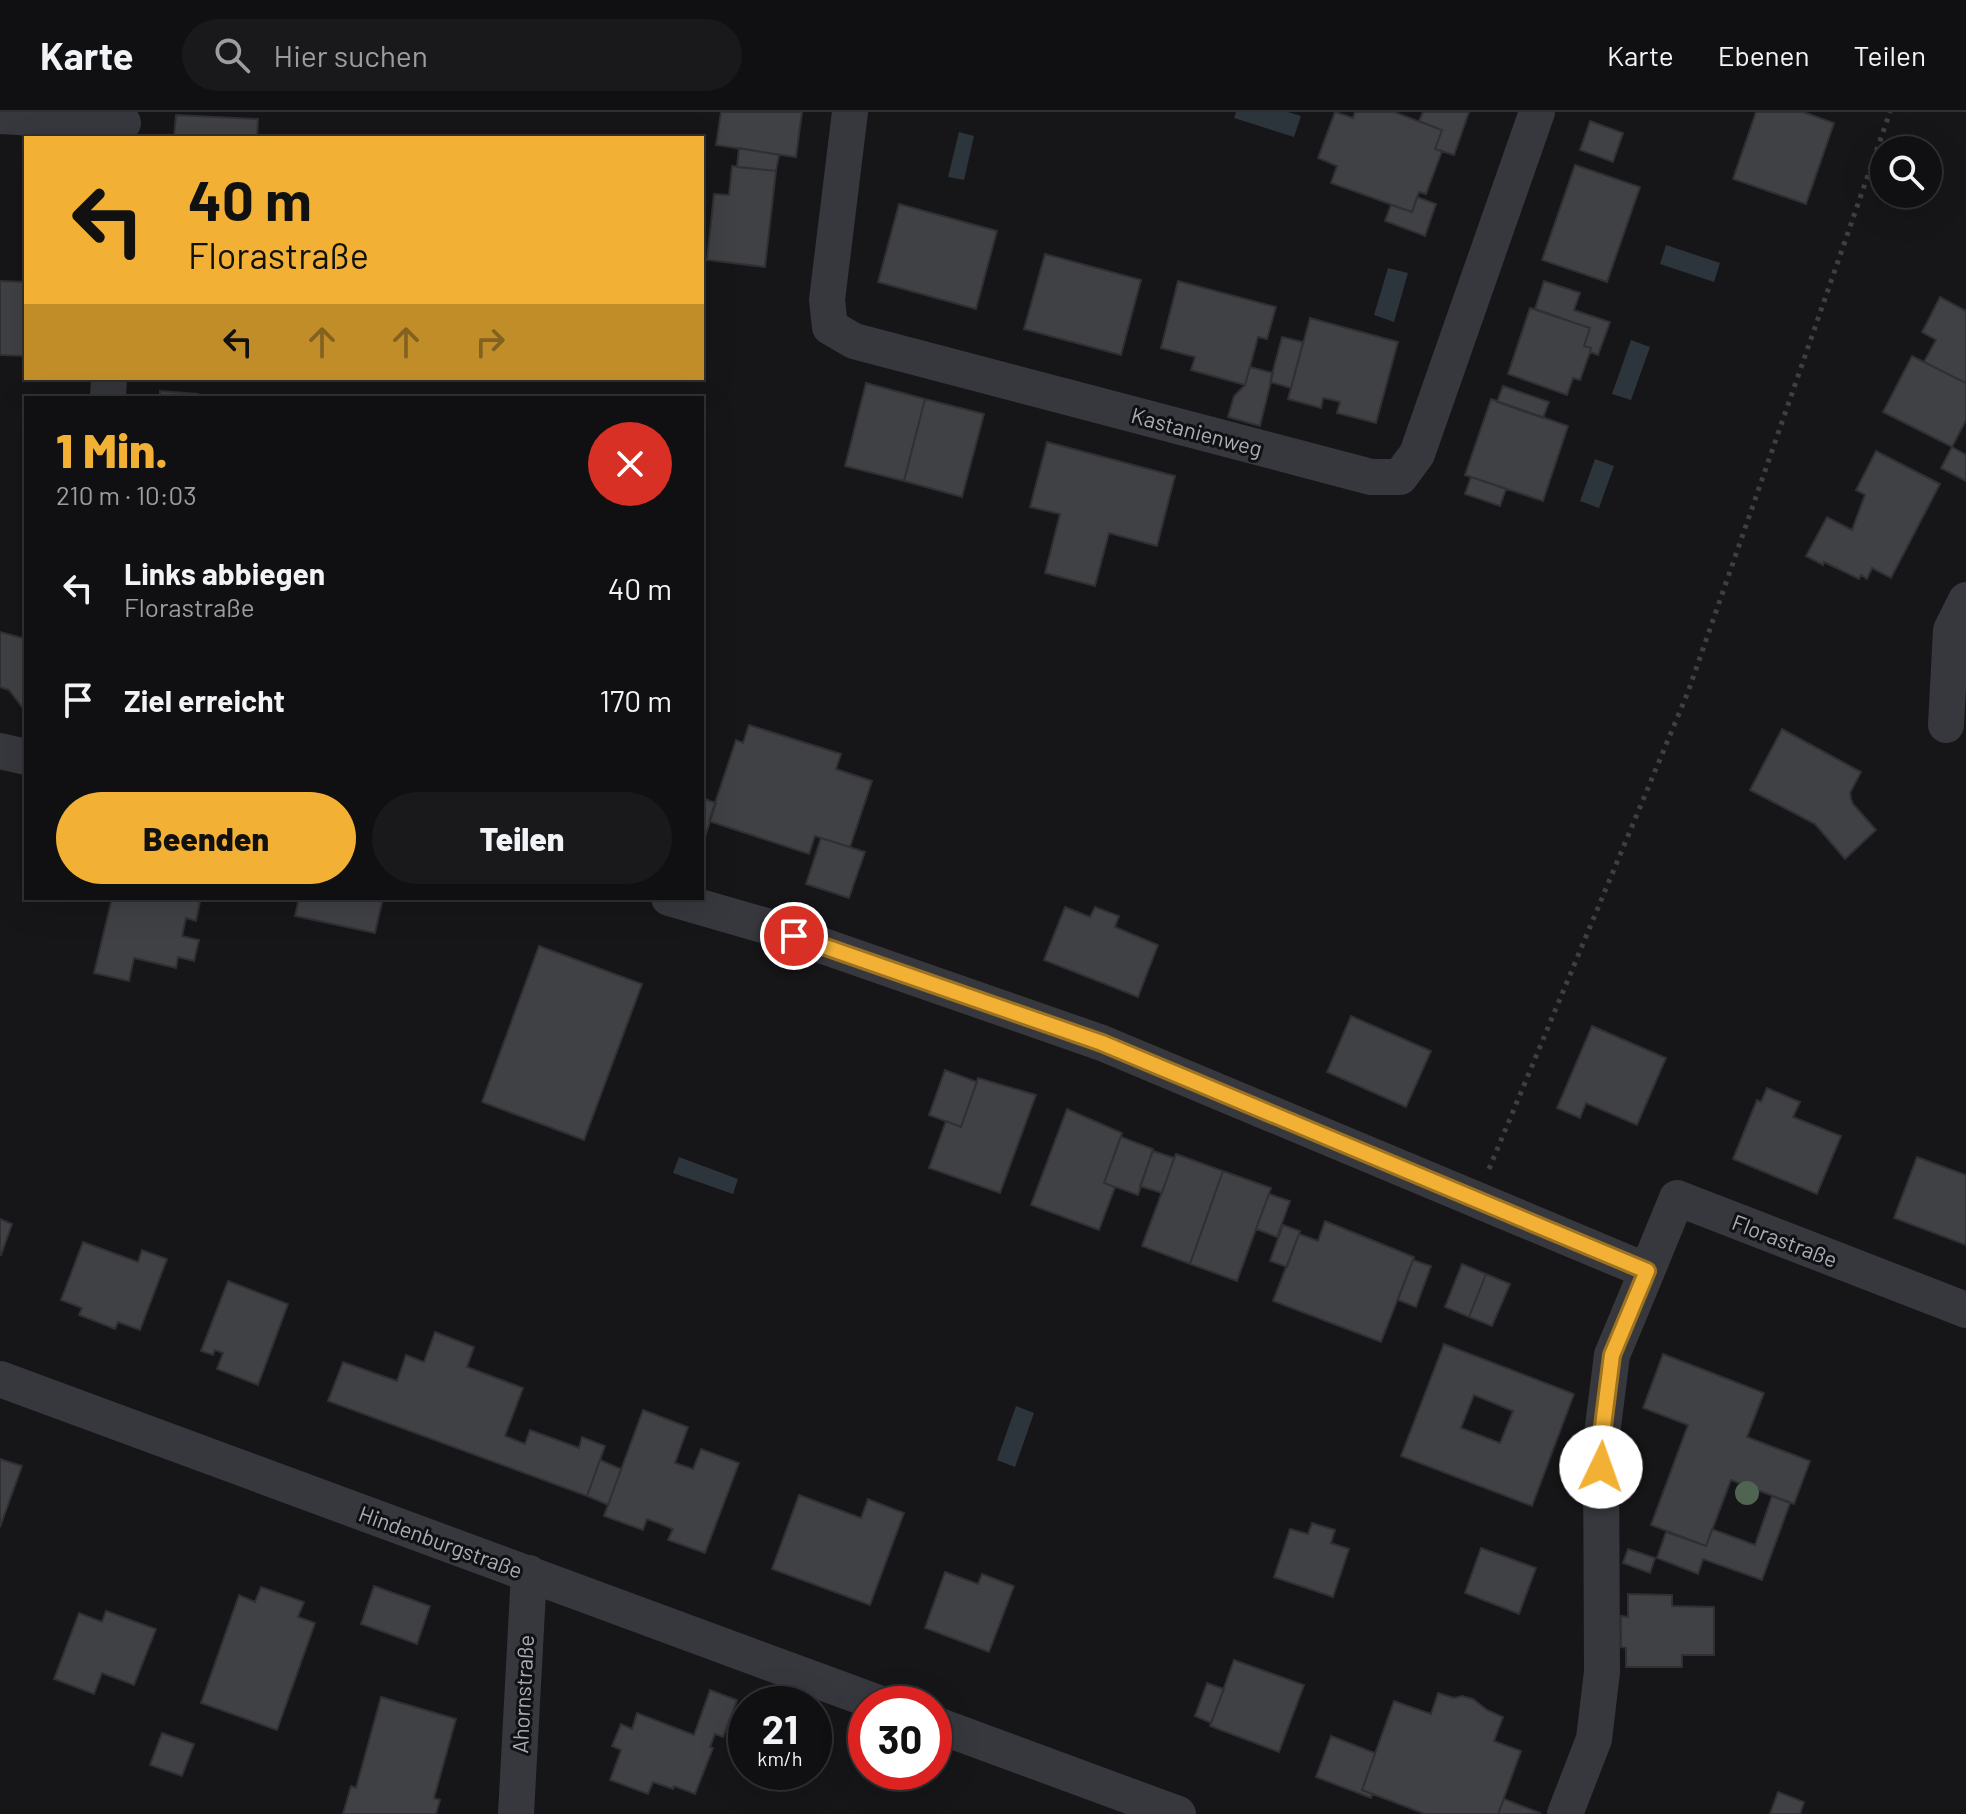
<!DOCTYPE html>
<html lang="de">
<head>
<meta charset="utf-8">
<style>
	body { margin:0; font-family:Barlow,sans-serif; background:#19191b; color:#f1f3f6; height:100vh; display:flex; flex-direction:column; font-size:30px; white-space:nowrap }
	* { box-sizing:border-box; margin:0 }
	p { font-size:26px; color:#9c9d9f }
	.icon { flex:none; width:44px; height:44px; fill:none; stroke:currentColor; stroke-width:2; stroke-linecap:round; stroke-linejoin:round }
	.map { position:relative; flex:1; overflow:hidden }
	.sheet { position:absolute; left:24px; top:284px; width:680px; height:504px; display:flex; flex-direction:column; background:#101012; border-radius:0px; box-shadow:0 8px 32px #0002,0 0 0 2px #303032 }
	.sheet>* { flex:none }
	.banner { position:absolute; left:24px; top:24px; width:680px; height:244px; border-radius:0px; box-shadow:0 8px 32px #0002,0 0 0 2px #303032; background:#f2b134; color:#111; overflow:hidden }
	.controls { position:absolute; left:1870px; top:24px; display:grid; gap:16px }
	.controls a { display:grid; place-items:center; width:72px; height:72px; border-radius:50%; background:#101012; box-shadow:0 8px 32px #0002,0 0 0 2px #303032; font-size:40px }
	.speed { position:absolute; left:728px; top:1574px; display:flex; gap:16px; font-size:40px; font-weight:700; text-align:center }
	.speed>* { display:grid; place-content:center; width:104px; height:104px; border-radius:50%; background:#101012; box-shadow:0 8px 32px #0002,0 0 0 2px #303032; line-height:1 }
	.speed small { font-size:20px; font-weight:400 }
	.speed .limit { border:12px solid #d22; background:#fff; color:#111 }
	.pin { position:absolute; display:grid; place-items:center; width:68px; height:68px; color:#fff; margin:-34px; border:4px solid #fff; border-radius:50%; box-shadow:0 2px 8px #0007 }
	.me { position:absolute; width:88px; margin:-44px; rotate:3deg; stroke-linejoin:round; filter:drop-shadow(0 0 6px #0008) }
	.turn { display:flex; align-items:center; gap:28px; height:168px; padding:0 32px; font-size:36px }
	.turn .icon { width:104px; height:104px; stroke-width:2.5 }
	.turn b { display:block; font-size:56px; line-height:68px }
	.lanes { display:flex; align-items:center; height:76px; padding:0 32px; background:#0003; justify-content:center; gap:40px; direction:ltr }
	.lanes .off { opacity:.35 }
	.round { display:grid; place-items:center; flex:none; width:84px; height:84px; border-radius:42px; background:#19191b }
	.head { display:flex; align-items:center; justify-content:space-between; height:136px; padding:0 32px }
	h1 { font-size:48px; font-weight:800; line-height:60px; color:#f2b134 }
	.action { display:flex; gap:16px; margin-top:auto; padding:16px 32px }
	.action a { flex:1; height:92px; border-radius:48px; background:#f2b134; color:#111; font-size:32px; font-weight:800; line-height:92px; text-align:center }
	.action a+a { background:#19191b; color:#f1f3f6 }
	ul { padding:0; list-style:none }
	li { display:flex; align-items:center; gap:24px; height:112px; padding:0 32px }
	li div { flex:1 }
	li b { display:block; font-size:30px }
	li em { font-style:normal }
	header { display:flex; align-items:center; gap:48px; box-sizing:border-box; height:112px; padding:0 40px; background:#101012; border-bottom:2px solid #303032 }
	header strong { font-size:38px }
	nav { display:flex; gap:44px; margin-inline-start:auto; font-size:28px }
	.search { width:560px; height:72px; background:#19191b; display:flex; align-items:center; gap:20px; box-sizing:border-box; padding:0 28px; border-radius:44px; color:#9c9d9f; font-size:30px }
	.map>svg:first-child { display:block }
	.water { fill:#2c353c }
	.building { fill:#404145; stroke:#303034; stroke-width:2; fill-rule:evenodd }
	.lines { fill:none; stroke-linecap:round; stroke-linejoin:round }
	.path { stroke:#3d3f44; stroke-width:5; stroke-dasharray:4 6; stroke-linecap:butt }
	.minor { stroke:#37383d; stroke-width:36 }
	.tree { fill:#506452 }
	.route-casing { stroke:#9d7322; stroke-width:20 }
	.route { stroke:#f2b134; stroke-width:14 }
	.labels { text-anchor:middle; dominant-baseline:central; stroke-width:6; stroke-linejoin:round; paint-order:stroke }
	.street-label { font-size:22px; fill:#a8adb8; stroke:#111113 }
</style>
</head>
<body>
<header>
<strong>Karte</strong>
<div class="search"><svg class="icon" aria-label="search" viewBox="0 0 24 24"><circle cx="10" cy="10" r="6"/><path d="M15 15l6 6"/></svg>Hier suchen</div>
<nav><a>Karte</a><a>Ebenen</a><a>Teilen</a></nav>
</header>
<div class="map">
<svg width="1966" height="1702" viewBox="0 0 1966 1702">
	<rect width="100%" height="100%" fill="#161618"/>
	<path class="water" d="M 1236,0 L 1288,0 L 1301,4 L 1294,25 L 1234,6 Z
		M 959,20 L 974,24 L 964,68 L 948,65 Z
		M 1666,133 L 1720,151 L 1714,170 L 1660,152 Z
		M 1388,156 L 1408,161 L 1394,210 L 1374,203 Z
		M 1631,228 L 1650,235 L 1631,288 L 1612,282 Z
		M 1595,347 L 1614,354 L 1599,396 L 1580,389 Z
		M 679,1045 L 738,1067 L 733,1082 L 673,1061 Z
		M 1016,1294 L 1034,1301 L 1015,1355 L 997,1348 Z"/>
	<path class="building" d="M 721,0 L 802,0 L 796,45 L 716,33 Z
		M 1335,0 L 1353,6 L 1355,0 L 1394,0 L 1442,18 L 1435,37 L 1442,39 L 1426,82 L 1419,80 L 1412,100 L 1331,71 L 1337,54 L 1318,46 Z
		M 1423,0 L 1469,0 L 1454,43 L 1435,37 L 1442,18 L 1419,9 Z
		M 1756,0 L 1803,0 L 1834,11 L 1806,92 L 1733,67 Z
		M 176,3 L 258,7 L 257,26 L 174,25 Z
		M 1590,9 L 1623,21 L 1613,50 L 1580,38 Z
		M 739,36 L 779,43 L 776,59 L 737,55 Z
		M 1575,53 L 1640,75 L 1607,170 L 1542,148 Z
		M 732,54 L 776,59 L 765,155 L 707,148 L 714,82 L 729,83 Z
		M 1417,85 L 1436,92 L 1425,124 L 1385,109 L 1391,93 L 1412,100 Z
		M 899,92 L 997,119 L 976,197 L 878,170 Z
		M 1045,142 L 1141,168 L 1121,243 L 1024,217 Z
		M 0,169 L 26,170 L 26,244 L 0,243 Z
		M 1178,169 L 1276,195 L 1267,227 L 1258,225 L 1245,273 L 1191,258 L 1195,245 L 1161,236 Z
		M 1544,169 L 1580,181 L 1574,198 L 1610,210 L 1598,243 L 1590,240 L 1591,236 L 1584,234 L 1590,216 L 1535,197 Z
		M 1940,185 L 1966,199 L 1966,271 L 1924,250 L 1936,228 L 1922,220 Z
		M 1530,196 L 1590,216 L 1584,234 L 1591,236 L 1590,240 L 1580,268 L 1573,266 L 1567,283 L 1508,262 Z
		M 1310,206 L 1398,230 L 1376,311 L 1337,301 L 1340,290 L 1333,288 L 1323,286 L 1321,296 L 1288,287 Z
		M 1282,225 L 1303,230 L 1291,276 L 1270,270 Z
		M 1912,244 L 1966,271 L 1966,308 L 1952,335 L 1883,300 Z
		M 1250,255 L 1273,261 L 1260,314 L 1228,305 L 1234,284 L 1245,273 Z
		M 866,271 L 925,287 L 904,369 L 845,354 Z
		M 1503,274 L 1549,290 L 1543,306 L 1497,290 Z
		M 160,279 L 198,282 L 198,286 L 160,286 Z
		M 925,287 L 984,302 L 962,385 L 904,369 Z
		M 1491,287 L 1568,314 L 1543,389 L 1465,363 Z
		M 1047,330 L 1175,364 L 1157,434 L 1109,421 L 1095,474 L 1045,461 L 1060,402 L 1030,395 Z
		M 1952,335 L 1966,343 L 1966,369 L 1941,356 Z
		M 1876,339 L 1940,372 L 1891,466 L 1872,456 L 1867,467 L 1861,463 L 1859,467 L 1824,450 L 1823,453 L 1806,444 L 1827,405 L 1852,418 L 1865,383 L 1856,378 Z
		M 1471,365 L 1506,377 L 1500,394 L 1465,382 Z
		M 0,520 L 26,527 L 26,600 L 9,578 L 0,575 Z
		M 749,613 L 841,642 L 836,657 L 872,669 L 850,735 L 815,724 L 809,742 L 709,709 L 736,628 L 743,631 Z
		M 1782,617 L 1861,660 L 1850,681 L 1851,687 L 1853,692 L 1876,718 L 1845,747 L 1815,712 L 1750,678 Z
		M 702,686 L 716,691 L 702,734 Z
		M 821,726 L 865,740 L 849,786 L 806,772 Z
		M 112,786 L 188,786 L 200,790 L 196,809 L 186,806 L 182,824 L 199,828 L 194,849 L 178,845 L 176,856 L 134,846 L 129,869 L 94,861 Z
		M 299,786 L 383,786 L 375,821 L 295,804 Z
		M 1065,795 L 1090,805 L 1095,795 L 1119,804 L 1115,815 L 1158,833 L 1138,885 L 1044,848 Z
		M 539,834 L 642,872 L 584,1028 L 482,990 Z
		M 1351,904 L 1431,939 L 1406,995 L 1327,960 Z
		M 1592,914 L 1666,946 L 1637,1013 L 1586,991 L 1580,1006 L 1557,996 Z
		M 945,958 L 977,970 L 961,1015 L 929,1003 Z
		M 978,966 L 1036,983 L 1000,1081 L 929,1056 L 946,1009 L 961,1015 Z
		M 1767,976 L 1800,990 L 1793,1005 L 1841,1024 L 1817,1082 L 1733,1047 L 1757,988 L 1761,990 Z
		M 1067,997 L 1122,1021 L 1104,1071 L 1115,1075 L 1099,1118 L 1031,1093 Z
		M 1121,1025 L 1153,1037 L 1138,1083 L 1104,1071 Z
		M 1153,1039 L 1174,1046 L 1162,1081 L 1140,1074 Z
		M 1176,1042 L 1223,1059 L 1190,1152 L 1142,1134 Z
		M 1917,1045 L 1966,1063 L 1966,1133 L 1894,1106 Z
		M 1223,1059 L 1271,1076 L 1237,1169 L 1190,1152 Z
		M 1269,1082 L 1290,1089 L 1277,1125 L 1256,1117 Z
		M 0,1107 L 12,1112 L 1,1143 L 0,1143 Z
		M 1325,1109 L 1414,1145 L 1381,1230 L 1273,1189 L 1299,1122 L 1318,1129 Z
		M 1283,1113 L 1300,1119 L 1287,1155 L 1270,1149 Z
		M 83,1130 L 138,1150 L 142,1138 L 167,1147 L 140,1218 L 118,1210 L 115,1217 L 79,1203 L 82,1196 L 61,1188 Z
		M 1413,1148 L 1431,1154 L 1416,1195 L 1398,1188 Z
		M 1462,1152 L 1486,1162 L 1469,1205 L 1445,1195 Z
		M 1486,1162 L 1510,1172 L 1492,1214 L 1469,1205 Z
		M 228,1169 L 288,1192 L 258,1273 L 217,1257 L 223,1241 L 215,1238 L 213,1243 L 201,1239 Z
		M 435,1220 L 474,1235 L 467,1255 L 523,1276 L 505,1324 L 525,1332 L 530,1318 L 579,1336 L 582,1325 L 605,1334 L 587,1384 L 328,1289 L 343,1250 L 397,1269 L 406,1243 L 424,1250 Z
		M 1444,1232 L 1574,1282 L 1532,1394 L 1401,1344 ZM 1474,1283 L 1513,1299 L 1500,1331 L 1461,1316 Z
		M 1663,1242 L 1764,1281 L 1747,1325 L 1810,1349 L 1794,1392 L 1731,1368 L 1706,1434 L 1651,1413 L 1688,1313 L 1643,1296 Z
		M 643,1298 L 688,1315 L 675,1351 L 693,1357 L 701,1337 L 739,1351 L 705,1441 L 668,1428 L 673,1417 L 658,1411 L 647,1407 L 643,1418 L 604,1404 Z
		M 0,1347 L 22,1354 L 0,1415 Z
		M 600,1348 L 621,1357 L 608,1393 L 587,1384 Z
		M 799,1383 L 861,1406 L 868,1387 L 904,1401 L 870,1493 L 772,1457 Z
		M 1772,1384 L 1790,1391 L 1762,1468 L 1703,1447 L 1698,1462 L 1657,1446 L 1666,1420 L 1706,1434 L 1712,1417 L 1755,1433 Z
		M 1312,1411 L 1335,1418 L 1331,1431 L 1349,1437 L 1333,1485 L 1274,1465 L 1290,1417 L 1308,1422 Z
		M 1481,1436 L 1536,1456 L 1519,1502 L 1465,1481 Z
		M 1628,1437 L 1655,1446 L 1650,1461 L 1623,1451 Z
		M 945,1460 L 978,1472 L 982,1462 L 1014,1474 L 989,1540 L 925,1516 Z
		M 374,1474 L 430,1494 L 417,1532 L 361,1512 Z
		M 261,1475 L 304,1490 L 298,1505 L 315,1511 L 277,1618 L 201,1591 L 239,1483 L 255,1490 Z
		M 1628,1482 L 1672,1483 L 1672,1494 L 1714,1495 L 1714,1543 L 1682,1543 L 1682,1555 L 1626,1555 L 1626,1536 L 1621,1535 L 1621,1504 L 1628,1505 Z
		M 106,1499 L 156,1517 L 134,1573 L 102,1561 L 94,1582 L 54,1567 L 79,1501 L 102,1510 Z
		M 1234,1548 L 1304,1573 L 1279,1640 L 1210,1614 Z
		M 1207,1571 L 1224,1577 L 1211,1611 L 1195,1604 Z
		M 710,1578 L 737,1588 L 723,1625 L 715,1622 L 710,1635 L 713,1636 L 695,1682 L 674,1674 L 673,1677 L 653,1670 L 648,1682 L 610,1668 L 621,1638 L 612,1634 L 621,1612 L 632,1617 L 637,1601 L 694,1623 Z
		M 1438,1581 L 1454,1586 L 1462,1584 L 1473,1587 L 1487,1598 L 1503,1605 L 1494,1629 L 1521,1639 L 1498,1702 L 1425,1702 L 1362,1678 L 1394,1589 L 1431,1602 Z
		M 381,1585 L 456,1607 L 434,1686 L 440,1688 L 436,1702 L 343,1702 L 351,1674 L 356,1676 Z
		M 162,1621 L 194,1632 L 182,1664 L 150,1653 Z
		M 1331,1624 L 1375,1641 L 1362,1678 L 1372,1682 L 1371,1686 L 1316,1665 Z
		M 1778,1680 L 1804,1690 L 1800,1702 L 1770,1702 Z
		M 1504,1687 L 1540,1701 L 1540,1702 L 1498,1702 Z"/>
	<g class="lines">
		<path class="path" d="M 1489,1057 L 1688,580 L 1890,0"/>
		<path class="minor" d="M 850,0 L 827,188 L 830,215 L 854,229 L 1371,365 L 1400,365 L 1417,342 L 1537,0
			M 0,4 L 123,11
			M 108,286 L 109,266
			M 1946,613 L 1951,518 L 1966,488
			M 0,639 L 26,645
			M 669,786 L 766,814 L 1102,931 L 1647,1159 L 1677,1086 L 1966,1198
			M 0,1267 L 881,1592
			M 934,1612 L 1178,1702
			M 516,1702 L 529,1461
			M 1565,1702 L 1594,1627 L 1602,1560 L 1601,1330 L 1612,1243 L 1647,1159"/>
	</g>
	<circle class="tree" cx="1747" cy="1381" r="12"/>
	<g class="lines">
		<defs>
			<path id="route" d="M 794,824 L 1102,931 L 1647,1159 L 1612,1243 L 1601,1330 L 1601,1355"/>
		</defs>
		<use href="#route" class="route-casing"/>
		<use href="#route" class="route"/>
	</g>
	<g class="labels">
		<g class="street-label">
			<text transform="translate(1197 319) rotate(15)">Kastanienweg</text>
			<text transform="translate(1785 1128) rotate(21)">Florastraße</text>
			<text transform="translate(441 1429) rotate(20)">Hindenburgstraße</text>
			<text transform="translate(522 1582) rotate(-87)">Ahornstraße</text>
		</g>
	</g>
</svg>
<div class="controls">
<a><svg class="icon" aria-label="search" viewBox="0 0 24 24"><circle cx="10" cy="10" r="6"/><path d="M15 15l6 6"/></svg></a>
</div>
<div class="speed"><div>21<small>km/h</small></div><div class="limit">30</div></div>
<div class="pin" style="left:794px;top:824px;background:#d93025"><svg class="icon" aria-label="arrive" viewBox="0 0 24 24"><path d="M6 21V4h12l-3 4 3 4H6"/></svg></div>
<svg class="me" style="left:1601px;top:1355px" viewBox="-20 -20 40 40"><circle r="19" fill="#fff"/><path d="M0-13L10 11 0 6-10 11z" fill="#f2b134"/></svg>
<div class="banner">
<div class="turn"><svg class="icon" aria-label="left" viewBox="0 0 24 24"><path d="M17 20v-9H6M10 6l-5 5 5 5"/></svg><div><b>40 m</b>Florastraße</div></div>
<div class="lanes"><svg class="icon" aria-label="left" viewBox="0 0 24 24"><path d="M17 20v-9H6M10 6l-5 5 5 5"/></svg><svg class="icon off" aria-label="ahead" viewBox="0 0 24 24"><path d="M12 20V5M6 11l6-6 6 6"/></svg><svg class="icon off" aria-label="ahead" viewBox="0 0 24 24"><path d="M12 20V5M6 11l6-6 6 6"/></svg><svg class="icon off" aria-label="right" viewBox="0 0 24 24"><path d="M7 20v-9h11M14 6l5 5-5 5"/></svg></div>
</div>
<section class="sheet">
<div class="head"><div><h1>1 Min.</h1><p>210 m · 10:03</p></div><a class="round" style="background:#d93025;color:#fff"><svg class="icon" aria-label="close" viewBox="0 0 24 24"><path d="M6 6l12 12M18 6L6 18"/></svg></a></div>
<ul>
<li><svg class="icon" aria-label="left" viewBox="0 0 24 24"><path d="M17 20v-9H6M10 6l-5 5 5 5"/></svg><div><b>Links abbiegen</b><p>Florastraße</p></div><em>40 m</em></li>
<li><svg class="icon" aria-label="arrive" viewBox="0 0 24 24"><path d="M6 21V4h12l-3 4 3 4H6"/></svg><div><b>Ziel erreicht</b></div><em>170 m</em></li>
</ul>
<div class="action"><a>Beenden</a><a>Teilen</a></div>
</section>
</div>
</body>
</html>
